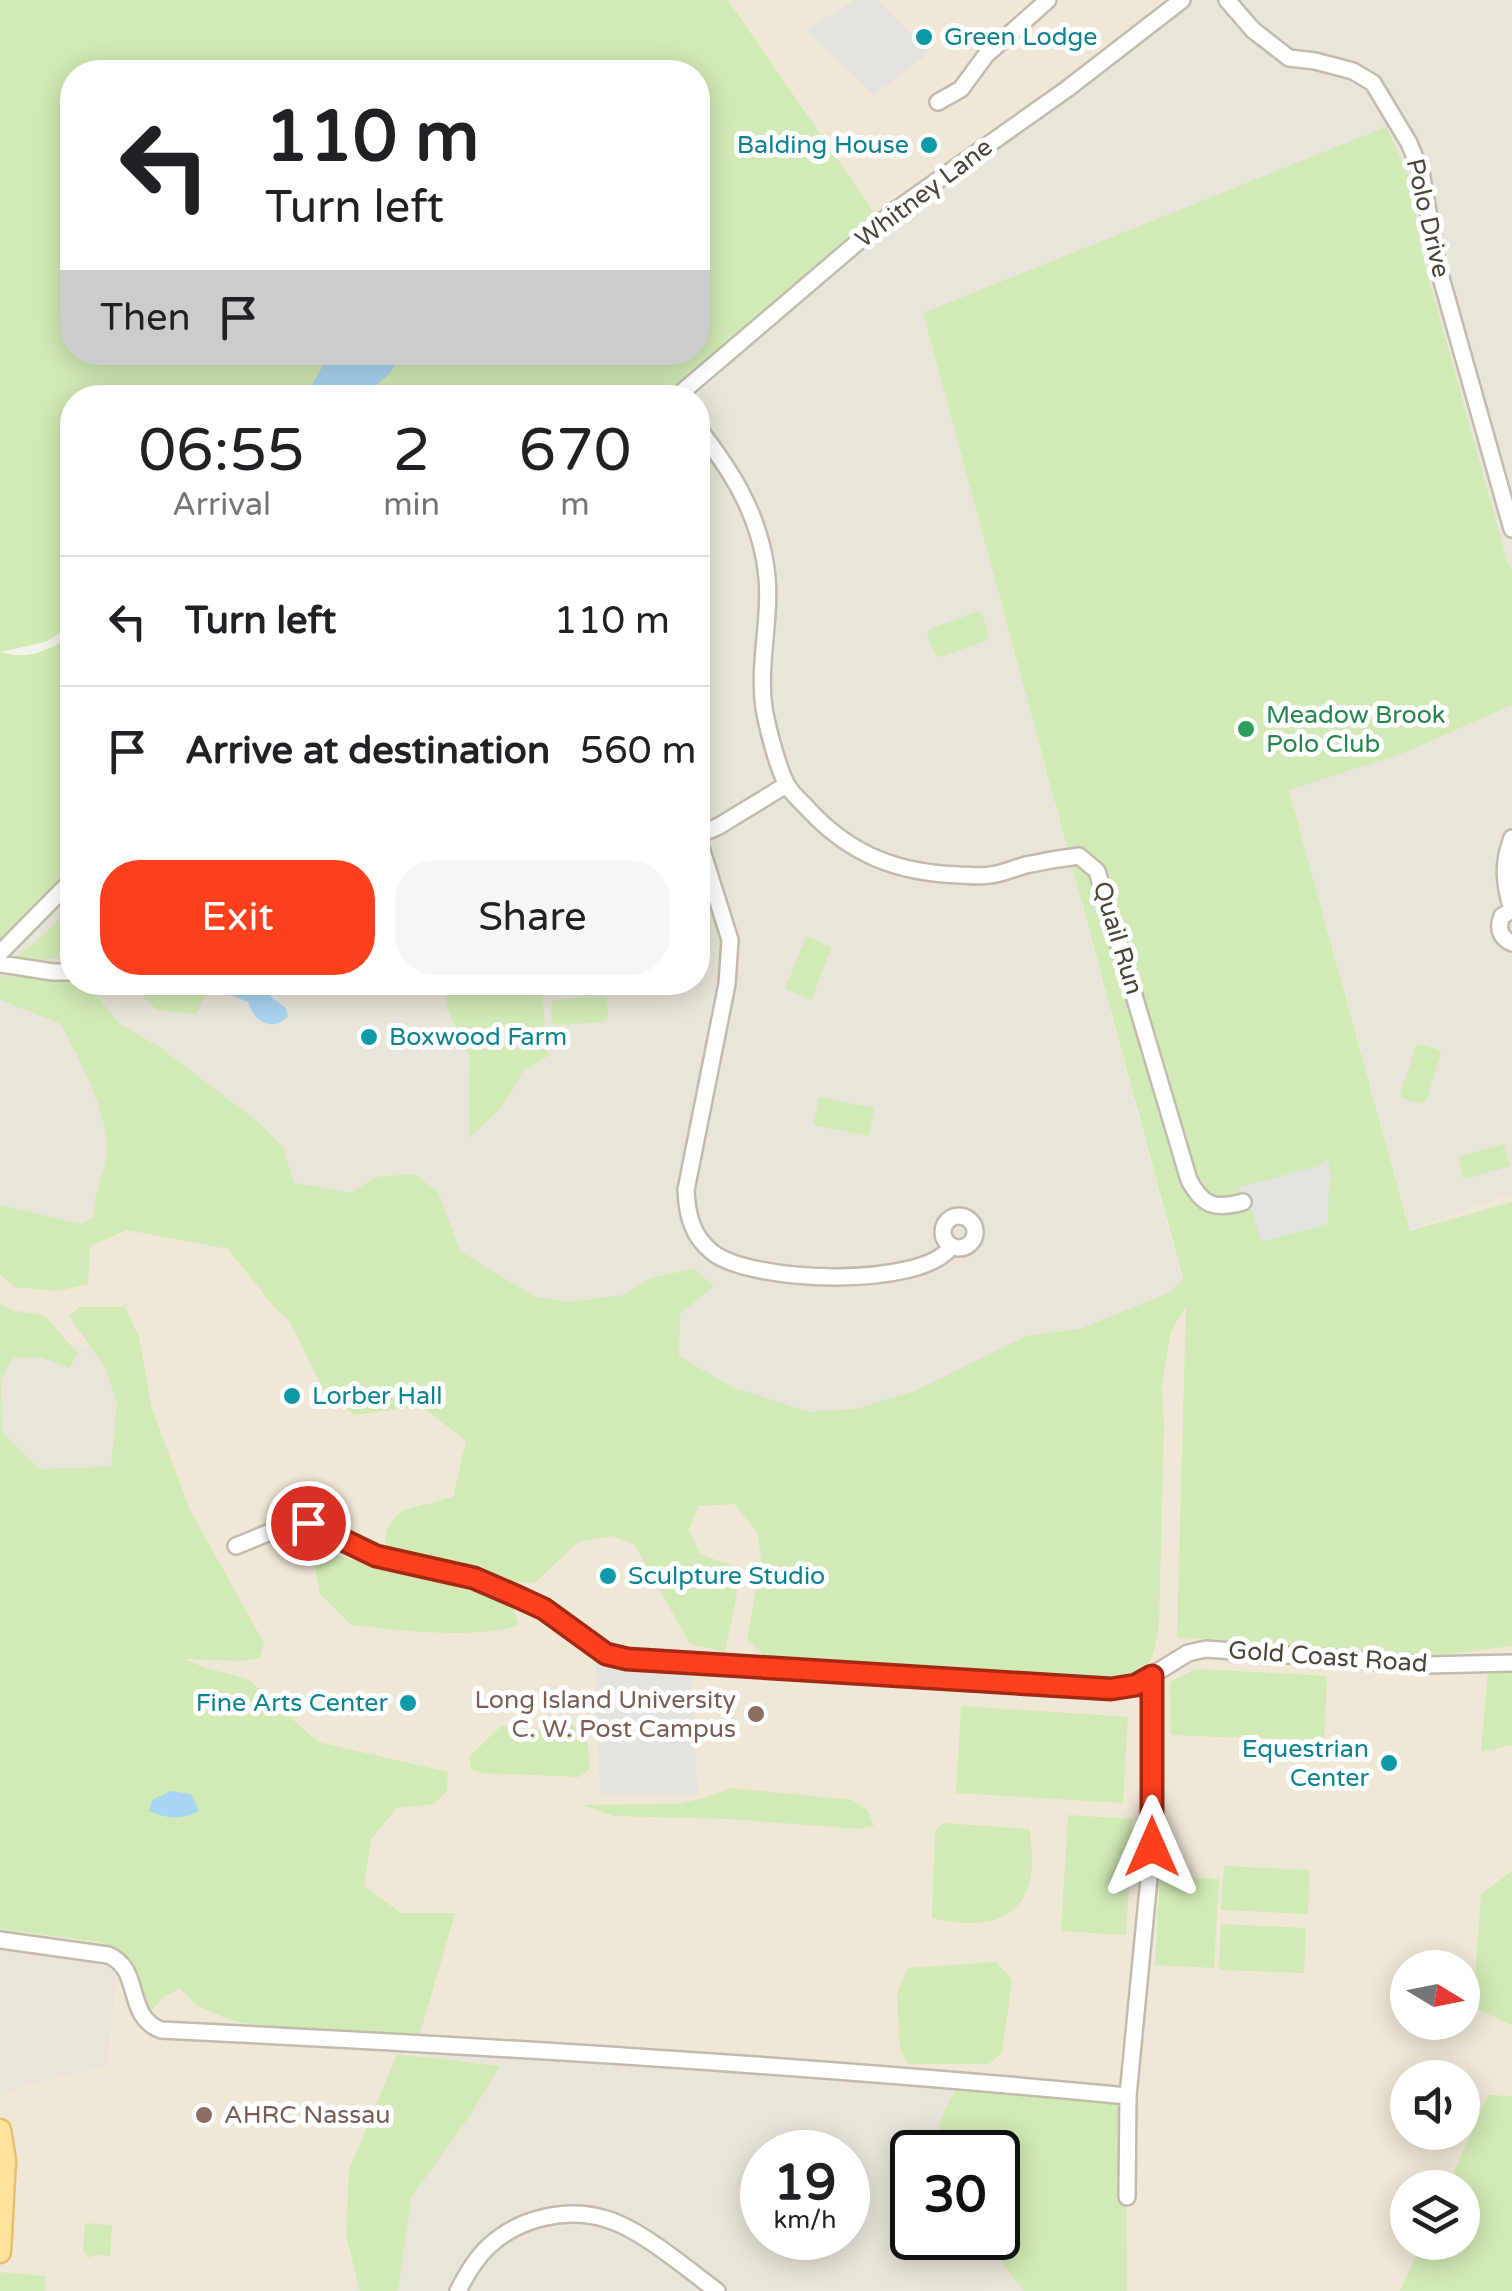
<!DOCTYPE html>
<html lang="en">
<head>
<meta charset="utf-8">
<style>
	body { margin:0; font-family:"Varela Round",sans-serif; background:#f6f6f6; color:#202124; height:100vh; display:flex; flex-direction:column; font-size:38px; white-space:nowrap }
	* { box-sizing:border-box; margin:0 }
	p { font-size:32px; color:#757577 }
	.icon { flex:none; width:55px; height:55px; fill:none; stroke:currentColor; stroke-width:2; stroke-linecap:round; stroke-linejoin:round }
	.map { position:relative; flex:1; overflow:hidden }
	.drawer { position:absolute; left:60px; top:385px; width:650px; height:610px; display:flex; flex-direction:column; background:#fff; border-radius:40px; box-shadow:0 5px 25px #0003 }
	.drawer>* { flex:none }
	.hud { position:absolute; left:60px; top:60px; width:650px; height:305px; border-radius:40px; box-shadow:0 5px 25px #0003; background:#fff; color:#202124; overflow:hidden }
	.needle { width:65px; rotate:100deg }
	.controls { position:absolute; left:1390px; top:1950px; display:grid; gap:20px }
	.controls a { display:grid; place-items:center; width:90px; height:90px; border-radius:50%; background:#fff; box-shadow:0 5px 25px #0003; font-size:50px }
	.speed { position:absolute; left:740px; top:2130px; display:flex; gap:20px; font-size:50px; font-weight:700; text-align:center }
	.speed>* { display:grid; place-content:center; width:130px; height:130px; border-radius:50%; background:#fff; box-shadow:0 5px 25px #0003; line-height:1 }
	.speed small { font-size:25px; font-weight:400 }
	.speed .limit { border:5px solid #111; border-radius:15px; background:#fff; color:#111 }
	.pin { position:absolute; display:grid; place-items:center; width:85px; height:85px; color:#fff; margin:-42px; border:5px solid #fff; border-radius:50%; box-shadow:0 2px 10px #0007 }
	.me { position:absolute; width:110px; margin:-55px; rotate:0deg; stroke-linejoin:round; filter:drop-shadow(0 0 8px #0008) }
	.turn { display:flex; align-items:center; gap:35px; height:210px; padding:0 40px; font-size:45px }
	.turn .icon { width:130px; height:130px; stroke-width:2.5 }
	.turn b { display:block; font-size:70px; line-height:85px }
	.then { display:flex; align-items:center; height:95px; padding:0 40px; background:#0003; gap:20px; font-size:38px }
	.eta { display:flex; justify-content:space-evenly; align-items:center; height:170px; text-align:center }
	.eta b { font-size:60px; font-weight:600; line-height:70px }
	.primary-button { display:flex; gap:20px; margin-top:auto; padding:20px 40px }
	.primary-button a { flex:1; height:115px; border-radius:40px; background:#fc3f1d; color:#fff; font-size:40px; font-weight:600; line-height:115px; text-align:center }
	.primary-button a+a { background:#f6f6f6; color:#202124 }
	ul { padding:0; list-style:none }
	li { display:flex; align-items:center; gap:30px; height:130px; padding:0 40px; border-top:2px solid #e0e0e0 }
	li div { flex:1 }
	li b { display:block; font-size:38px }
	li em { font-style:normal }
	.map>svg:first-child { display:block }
	.residential { fill:#eae5da; fill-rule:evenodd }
	.education { fill:#efe8d6; fill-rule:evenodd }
	.green { fill:#d2eab5; fill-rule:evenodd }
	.parking { fill:#e5e3e0 }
	.water { fill:#a9d4f2 }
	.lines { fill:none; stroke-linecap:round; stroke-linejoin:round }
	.minor-casing { stroke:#c2bbae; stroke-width:20 }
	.major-casing { stroke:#e6c16a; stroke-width:25 }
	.minor { stroke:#fff; stroke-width:15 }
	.major { stroke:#ffe39c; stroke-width:20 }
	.route-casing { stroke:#a42913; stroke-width:25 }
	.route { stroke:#fc3f1d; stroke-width:18 }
	.culture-dot { fill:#0f9aa8; stroke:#fff; stroke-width:4 }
	.leisure-dot { fill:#2e9e5b; stroke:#fff; stroke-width:4 }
	.education-dot { fill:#8d6e63; stroke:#fff; stroke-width:4 }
	.labels { text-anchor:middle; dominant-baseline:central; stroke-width:10; stroke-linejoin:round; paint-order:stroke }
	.culture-label { font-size:25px; fill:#0d838f; stroke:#fff; text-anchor:start }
	.street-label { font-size:25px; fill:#4b4439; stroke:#fff }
	.leisure-label { font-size:25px; fill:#27864d; stroke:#fff; text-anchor:start }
	.education-label { font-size:25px; fill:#785e54; stroke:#fff; text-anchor:end }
</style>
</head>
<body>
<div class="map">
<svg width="1512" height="2291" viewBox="0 0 1512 2291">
	<rect width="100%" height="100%" fill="#f6f3ec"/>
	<path class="residential" d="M 1182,0 L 1512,0 L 1512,570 L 1507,560 L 1423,257 L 1411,181 L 923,313 L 1187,1296 L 805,1452 L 101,1234 L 0,1210 L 0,960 L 72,896 L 72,982 L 698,982 L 698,398 L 675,397 L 893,212 Z
		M 1512,705 L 1512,1194 L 1410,1230 L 1289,789 L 1404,753 Z
		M 0,1336 L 120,1349 L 135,1494 L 0,1486 Z
		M 0,1935 L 119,1959 L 108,2067 L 20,2087 L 0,2100 Z
		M 430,2045 L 1128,2088 L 1408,2132 L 1462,2132 L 1463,2095 L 1512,2096 L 1512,2291 L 352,2291 ZM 762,2152 L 848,2152 L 848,2238 L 762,2238 ZM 912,2152 L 998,2152 L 998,2238 L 912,2238 ZM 1408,2188 L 1462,2188 L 1462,2242 L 1408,2242 Z"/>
	<path class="education" d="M 728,0 L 1182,0 L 881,222 Z
		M 134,1117 L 805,1451 L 1187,1296 L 1410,1230 L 1512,1194 L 1512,2096 L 1488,2096 L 1447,2187 L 1408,2188 L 1408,2242 L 1422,2243 L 1400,2291 L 1127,2291 L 1126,2098 L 1128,2088 L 883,2075 L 431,2045 L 352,2291 L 45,2291 L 44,2276 L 0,2272 L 0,2100 L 20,2087 L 108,2067 L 119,1960 L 0,1935 L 0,1486 L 134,1494 L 120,1349 L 0,1336 L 0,1210 L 101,1233 ZM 1408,1968 L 1462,1968 L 1462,2022 L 1408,2022 ZM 1408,2078 L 1462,2078 L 1462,2132 L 1408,2132 Z"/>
	<path class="green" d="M 0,0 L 728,0 L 881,222 L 675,397 L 72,398 L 72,627 L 45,642 L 1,652 C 29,661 47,650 72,636 L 72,879 L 0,948 ZM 72,72 L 698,72 L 698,352 L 72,352 Z
		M 1386,127 L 1411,181 L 1423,257 L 1507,560 L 1512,570 L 1512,705 L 1404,753 L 1289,790 L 1410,1231 L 1512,1202 L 1512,1646 L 1441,1655 L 1177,1637 L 1186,1306 L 1171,1331 L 1162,1385 L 1164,1426 L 1159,1626 C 1151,1669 1152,1669 1109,1679 L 766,1658 L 747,1640 L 761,1559 L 757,1532 L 734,1504 L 698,1506 L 689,1530 L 700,1554 L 735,1567 L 737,1594 L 725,1652 L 690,1644 L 634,1544 L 612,1536 L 578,1542 L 535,1583 L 500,1580 L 384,1550 L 387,1528 L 401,1511 L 453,1497 L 466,1441 L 421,1406 L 354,1415 L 323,1389 L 290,1322 L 275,1308 L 228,1249 L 127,1230 L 90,1246 L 88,1284 L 57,1291 L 14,1287 L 0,1274 L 0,1205 L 80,1224 L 94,1217 C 93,1192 104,1178 106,1156 C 111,1115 79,1060 61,1024 L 0,1000 L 0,976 L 72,979 L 72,982 L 81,983 L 96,995 L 120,1024 L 158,1046 L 257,1121 L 283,1147 L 294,1183 L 350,1193 L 376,1177 L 414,1174 L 438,1192 L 460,1251 L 535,1297 L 570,1302 L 623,1295 L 651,1278 L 694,1269 L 714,1286 L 680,1314 L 679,1356 L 734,1388 L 809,1412 L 856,1409 L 915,1391 L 1026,1336 L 1080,1329 L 1171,1292 L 1183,1279 L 923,313 Z
		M 977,612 L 982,614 L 989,636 L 986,641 L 940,657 L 935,654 L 927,633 L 931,628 Z
		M 72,906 L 72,956 L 41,960 L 15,957 L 35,942 Z
		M 806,936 L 832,947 L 811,1000 L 785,989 Z
		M 129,983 L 211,983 L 196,1014 L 157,1010 Z
		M 445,983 L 541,983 L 548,1056 L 523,1071 L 502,1107 L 469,1138 L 470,1057 L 447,1009 Z
		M 603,996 L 607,998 L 608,1018 L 605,1022 L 556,1025 L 552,1022 L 551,1004 L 554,1000 Z
		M 1420,1044 L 1439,1050 L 1441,1054 L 1426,1101 L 1421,1104 L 1402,1098 L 1400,1094 L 1416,1046 Z
		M 819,1097 L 874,1108 L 869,1136 L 813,1125 Z
		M 1504,1144 L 1510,1166 L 1464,1179 L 1458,1157 Z
		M 0,1304 L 12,1310 L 45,1316 L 78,1354 L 69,1368 L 41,1358 L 14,1357 L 1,1379 L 2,1432 L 40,1469 L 111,1467 L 117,1403 L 106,1369 L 69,1316 L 80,1307 L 125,1307 L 139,1337 L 152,1409 L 190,1510 L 264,1643 L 260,1658 L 242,1661 L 183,1659 L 206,1668 L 248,1679 L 318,1742 L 448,1772 L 447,1791 L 434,1804 L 397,1808 L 371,1839 L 364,1886 L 401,1913 L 455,1913 L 419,2037 L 262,2026 L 236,2022 L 196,2005 L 180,1988 L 162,1998 L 151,2012 L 121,1951 L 100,1942 L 0,1929 Z
		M 312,1549 L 510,1601 L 519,1625 C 472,1640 401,1630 351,1625 L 320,1594 Z
		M 1196,1669 L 1327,1676 L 1324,1741 L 1171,1735 L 1170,1682 Z
		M 1512,1669 L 1512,1745 L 1481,1752 L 1488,1670 Z
		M 961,1706 L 1128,1717 L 1123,1803 L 956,1793 Z
		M 570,1721 L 587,1740 L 590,1769 L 579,1777 L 483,1773 L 471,1770 L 469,1757 L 502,1725 L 532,1732 Z
		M 731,1788 L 852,1800 L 868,1811 L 874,1826 L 859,1829 L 729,1819 L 614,1816 L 580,1805 L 678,1804 L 707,1797 Z
		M 1068,1815 L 1133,1819 L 1126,1935 L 1061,1931 Z
		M 943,1823 L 1029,1829 C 1044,1907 1005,1936 932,1918 L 935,1832 Z
		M 1224,1866 L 1310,1870 L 1308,1914 L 1221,1910 Z
		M 1512,1871 L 1512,2025 L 1473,2007 L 1481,1894 Z
		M 1160,1876 L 1219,1879 L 1214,1968 L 1155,1965 Z
		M 1221,1924 L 1306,1928 L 1304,1973 L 1219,1970 Z
		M 997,1962 L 1012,1980 L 1002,2053 L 989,2064 L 908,2064 L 900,2049 L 897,1993 L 908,1968 Z
		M 397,2054 L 500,2066 L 473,2111 L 411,2198 L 398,2291 L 360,2291 L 346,2235 L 349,2170 Z
		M 956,2089 L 1126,2098 L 1127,2291 L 1024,2291 L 982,2238 L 998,2238 L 998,2152 L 937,2152 C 936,2129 943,2110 956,2089 Z
		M 1488,2095 L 1512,2096 L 1512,2291 L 1400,2291 L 1422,2243 L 1462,2242 L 1462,2188 L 1447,2187 Z
		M 85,2223 L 112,2225 L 110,2256 L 94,2255 L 90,2258 L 83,2251 Z
		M 0,2272 L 45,2276 L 45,2291 L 0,2291 Z"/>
	<path class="parking" d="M 855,0 L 878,0 L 929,53 L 874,95 L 806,30 Z
		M 1328,1159 L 1331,1180 L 1329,1182 L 1328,1224 L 1261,1242 L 1252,1210 L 1244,1208 L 1239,1187 L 1319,1166 Z
		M 595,1662 L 691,1669 L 698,1795 L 600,1795 Z"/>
	<path class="water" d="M 330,353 L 330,352 L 399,353 L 391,372 L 363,397 L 305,397 Z
		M 222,983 L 263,983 L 272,998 L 286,1008 L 288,1016 C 280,1027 265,1027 255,1016 C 254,1015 249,1004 248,1002 L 230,995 Z
		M 171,1791 L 191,1794 L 199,1811 C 182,1820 167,1819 149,1811 L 152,1800 Z"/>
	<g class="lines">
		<defs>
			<path id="minor" d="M 1227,0 L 1253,30 L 1289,58 L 1315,61 L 1353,71 L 1373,83 L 1409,143 L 1421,172 L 1438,267 L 1512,529
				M 938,102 L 961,89 L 986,55 L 1048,0
				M 675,398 L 893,212 L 1067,89 L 1182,0
				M 698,428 C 730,469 756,509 765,562 C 774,611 757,660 764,708 C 767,726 779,774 789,788 C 794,796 803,803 809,810 C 851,855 898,873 959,875 C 969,875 980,877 990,875 C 1002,874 1014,868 1026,865 C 1044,861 1062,858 1079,856 L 1097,871 L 1189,1180 C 1203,1206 1214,1210 1243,1202
				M 698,835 L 719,826 L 786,785
				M 698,838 L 730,940 L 727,984 L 686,1190 C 687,1214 692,1236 712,1252 C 750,1283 921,1289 951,1247
				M 1512,910 C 1504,883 1502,864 1512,838
				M 1512,910 L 1502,916 C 1497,928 1500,938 1512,943
				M 0,953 L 72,880
				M 0,964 L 53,972 L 72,972
				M943 1232a16 16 0 1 1 32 0a16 16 0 1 1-32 0Z
				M 236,1546 L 287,1525 L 308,1523 L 375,1557 L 474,1579 L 519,1597 L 543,1609 L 606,1653 L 627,1659 L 1111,1689 L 1136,1685 L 1188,1653 L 1206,1649 L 1427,1665 L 1512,1663
				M 0,1940 L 108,1955 C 143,1969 124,2016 161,2030 C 483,2046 806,2065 1128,2096
				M 1127,2197 L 1128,2096 L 1152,1847 L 1152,1676
				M 458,2291 C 466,2275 476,2258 489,2246 C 519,2218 566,2207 606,2219 C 641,2229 687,2269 717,2291"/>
			<path id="major" d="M 0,2130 L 5,2160 L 0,2252"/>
		</defs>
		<use href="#minor" class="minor-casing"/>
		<use href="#major" class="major-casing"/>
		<use href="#minor" class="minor"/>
		<use href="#major" class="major"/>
	</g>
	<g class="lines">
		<defs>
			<path id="route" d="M 308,1523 L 376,1556 L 474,1578 L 518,1597 L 544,1609 L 606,1654 L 627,1659 L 1111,1689 L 1136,1685 L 1152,1676 L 1152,1847"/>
		</defs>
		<use href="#route" class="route-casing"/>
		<use href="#route" class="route"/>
	</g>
	<g class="culture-dot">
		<circle cx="924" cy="37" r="10"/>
		<circle cx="929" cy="145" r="10"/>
		<circle cx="369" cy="1037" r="10"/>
		<circle cx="292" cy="1396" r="10"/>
		<circle cx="608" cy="1576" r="10"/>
		<circle cx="408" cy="1703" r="10"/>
		<circle cx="1389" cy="1763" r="10"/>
	</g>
	<circle class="leisure-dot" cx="1246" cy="729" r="10"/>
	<g class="education-dot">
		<circle cx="756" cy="1714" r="10"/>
		<circle cx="204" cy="2115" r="10"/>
	</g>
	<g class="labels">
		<g class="culture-label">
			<text x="944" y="37">Green Lodge</text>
			<text x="909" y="145" text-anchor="end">Balding House</text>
			<text x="389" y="1037">Boxwood Farm</text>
			<text x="312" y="1396">Lorber Hall</text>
			<text x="628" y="1576">Sculpture Studio</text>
			<text x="388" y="1703" text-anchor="end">Fine Arts Center</text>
			<text x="1369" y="1749" text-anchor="end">Equestrian<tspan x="1369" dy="29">Center</tspan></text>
		</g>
		<g class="street-label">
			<text transform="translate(924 193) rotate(-37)">Whitney Lane</text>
			<text transform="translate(1428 218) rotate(77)">Polo Drive</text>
			<text transform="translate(1118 938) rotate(73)">Quail Run</text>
			<text transform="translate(1328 1657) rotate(4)">Gold Coast Road</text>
		</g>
		<g class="leisure-label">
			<text x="1266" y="715">Meadow Brook<tspan x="1266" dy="29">Polo Club</tspan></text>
		</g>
		<g class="education-label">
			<text x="736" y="1700">Long Island University<tspan x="736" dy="29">C. W. Post Campus</tspan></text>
			<text x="224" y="2115" text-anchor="start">AHRC Nassau</text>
		</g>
	</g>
</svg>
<div class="controls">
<a><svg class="needle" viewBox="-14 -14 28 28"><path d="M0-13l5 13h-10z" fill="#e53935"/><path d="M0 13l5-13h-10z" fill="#757577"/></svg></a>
<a><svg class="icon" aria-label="sound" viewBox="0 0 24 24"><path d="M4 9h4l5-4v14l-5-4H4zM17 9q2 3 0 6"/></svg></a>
<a><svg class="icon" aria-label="layers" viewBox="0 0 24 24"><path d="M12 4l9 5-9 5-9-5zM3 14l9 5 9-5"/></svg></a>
</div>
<div class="speed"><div>19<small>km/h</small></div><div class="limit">30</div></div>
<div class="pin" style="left:308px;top:1523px;background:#d93025"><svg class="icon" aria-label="arrive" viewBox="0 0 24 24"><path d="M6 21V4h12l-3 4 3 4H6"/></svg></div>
<svg class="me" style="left:1152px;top:1847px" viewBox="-20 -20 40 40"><path d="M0-17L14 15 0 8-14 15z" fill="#fc3f1d" stroke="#fff" stroke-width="4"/></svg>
<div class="hud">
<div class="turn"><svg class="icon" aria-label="left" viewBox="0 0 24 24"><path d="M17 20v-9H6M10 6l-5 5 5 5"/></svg><div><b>110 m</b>Turn left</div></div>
<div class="then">Then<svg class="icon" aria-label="arrive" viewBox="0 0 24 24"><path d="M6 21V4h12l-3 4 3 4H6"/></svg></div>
</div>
<section class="drawer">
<div class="eta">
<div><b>06:55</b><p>Arrival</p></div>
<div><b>2</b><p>min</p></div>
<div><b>670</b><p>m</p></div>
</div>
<ul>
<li><svg class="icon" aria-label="left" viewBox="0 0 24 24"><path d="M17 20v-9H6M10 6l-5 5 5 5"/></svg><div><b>Turn left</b></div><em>110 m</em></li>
<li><svg class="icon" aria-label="arrive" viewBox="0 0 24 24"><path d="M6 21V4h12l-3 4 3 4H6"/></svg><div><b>Arrive at destination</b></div><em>560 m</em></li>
</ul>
<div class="primary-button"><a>Exit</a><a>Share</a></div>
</section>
</div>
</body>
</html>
